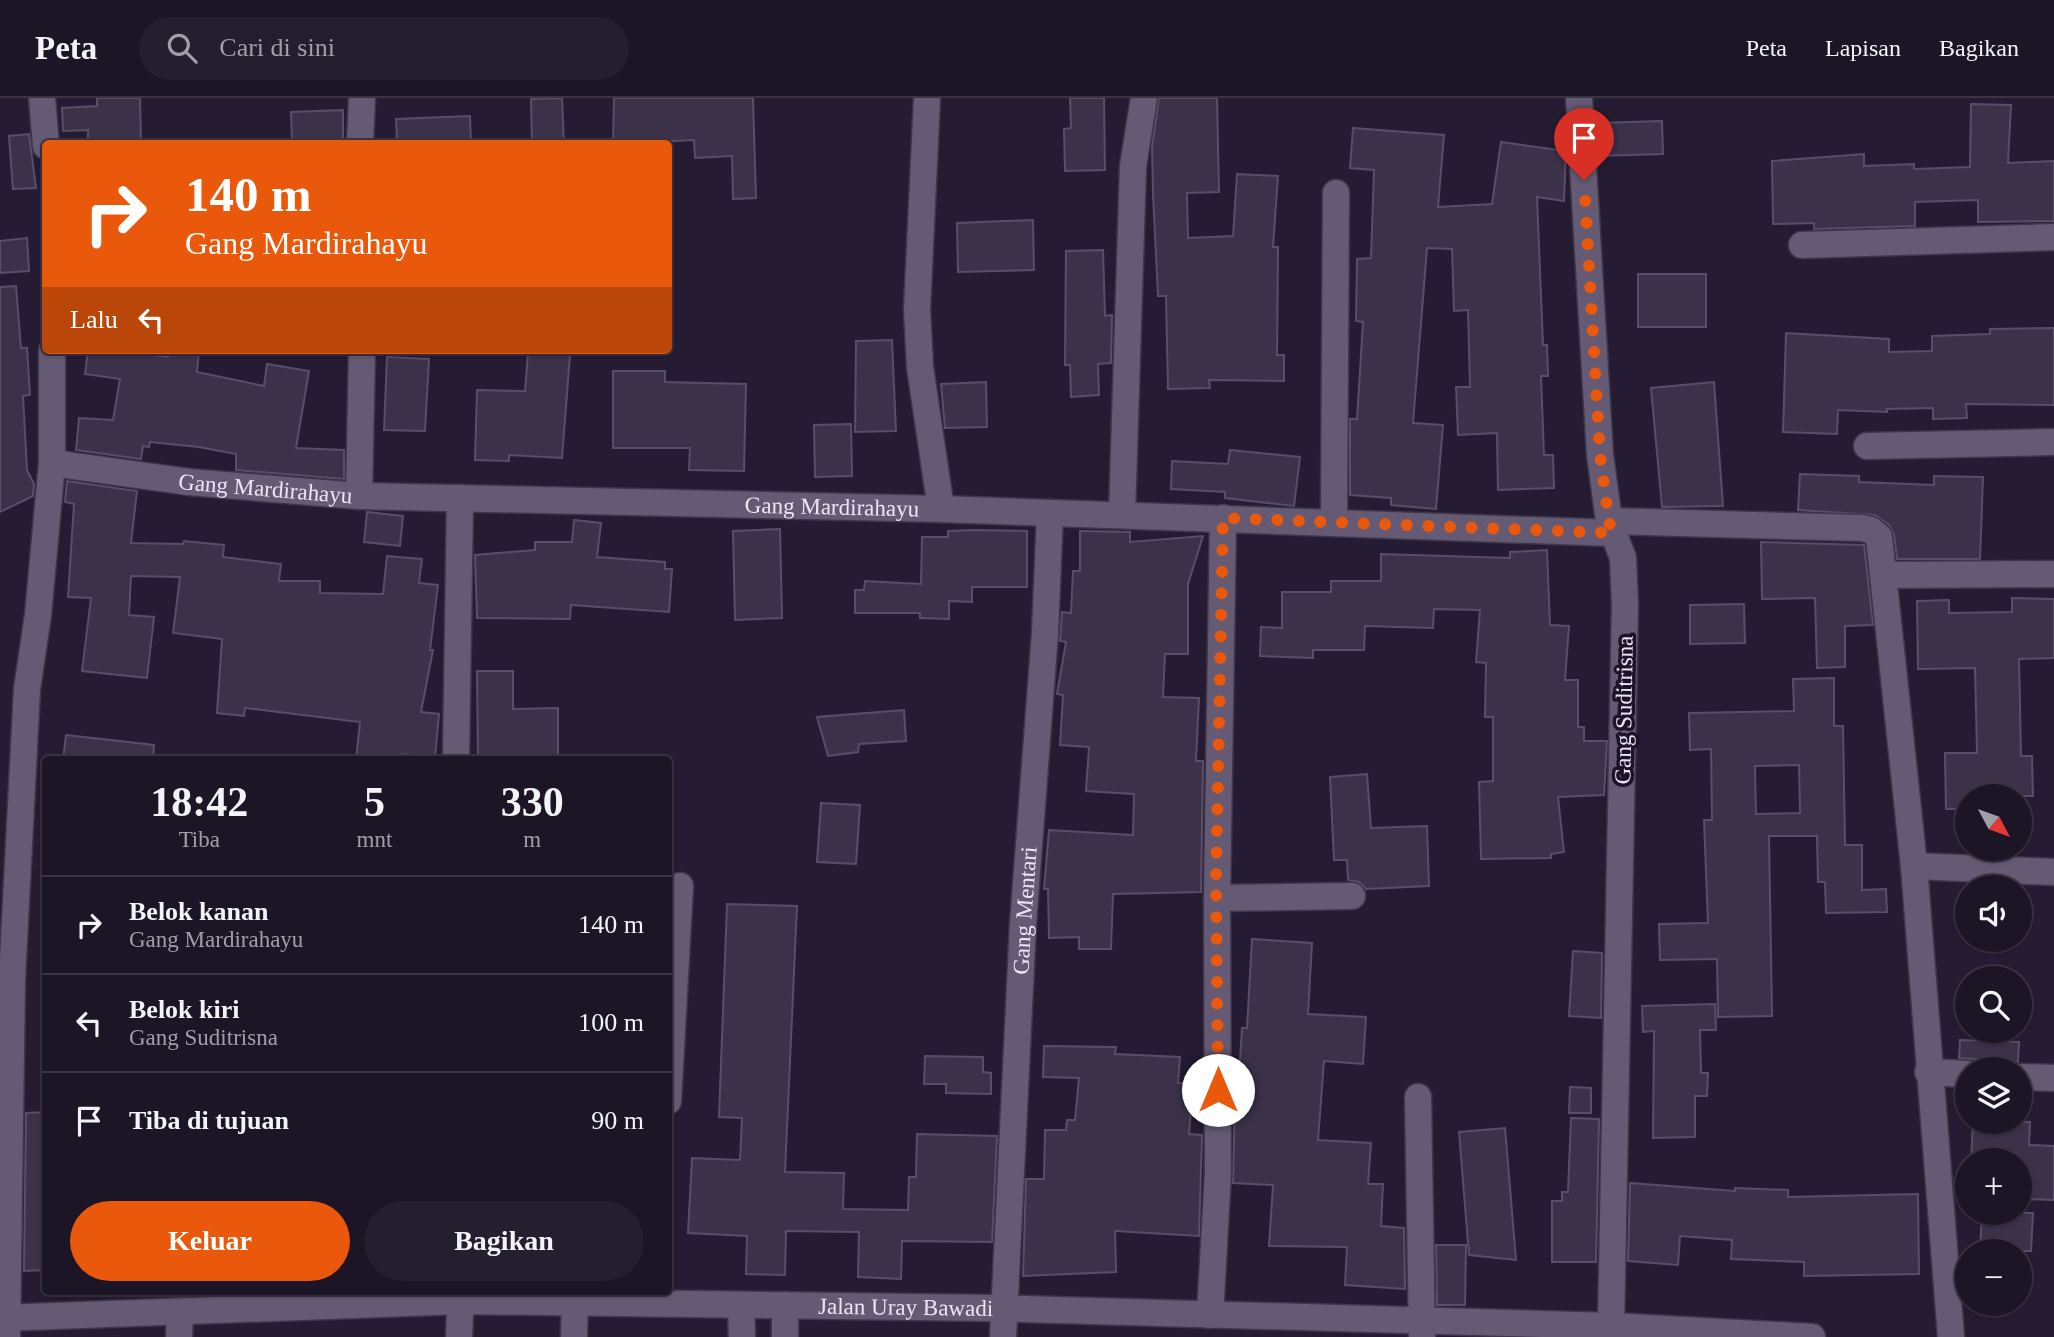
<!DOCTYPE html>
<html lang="id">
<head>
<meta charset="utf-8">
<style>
	body { margin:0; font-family:Georgia,serif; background:#251e2e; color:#f1f3f6; height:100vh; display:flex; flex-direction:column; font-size:26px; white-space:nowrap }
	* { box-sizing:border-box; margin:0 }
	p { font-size:23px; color:#a09fa7 }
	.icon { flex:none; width:38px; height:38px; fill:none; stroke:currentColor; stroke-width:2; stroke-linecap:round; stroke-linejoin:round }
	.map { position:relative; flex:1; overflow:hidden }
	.sheet { position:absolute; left:42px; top:658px; width:630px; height:539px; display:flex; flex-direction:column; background:#1c1526; border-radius:7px; box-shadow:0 2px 5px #0004,0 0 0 2px #3a3443 }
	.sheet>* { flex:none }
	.banner { position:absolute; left:42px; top:42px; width:630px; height:214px; border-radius:7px; box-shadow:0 2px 5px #0004,0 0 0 2px #3a3443; background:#ea580c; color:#fff; overflow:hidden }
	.needle { width:46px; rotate:131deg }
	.tools { position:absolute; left:1955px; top:686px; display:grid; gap:14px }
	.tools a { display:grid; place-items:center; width:77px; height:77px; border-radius:50%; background:#1c1526; box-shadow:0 2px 5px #0004,0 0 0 2px #3a3443; font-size:35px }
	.pin { position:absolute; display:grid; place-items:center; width:60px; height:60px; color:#fff; margin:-72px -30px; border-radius:50% 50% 50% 0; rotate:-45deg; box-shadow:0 0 7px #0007 }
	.pin .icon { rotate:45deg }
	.me { position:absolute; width:77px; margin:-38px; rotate:0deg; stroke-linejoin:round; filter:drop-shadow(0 0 5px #0008) }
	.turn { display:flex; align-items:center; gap:24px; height:147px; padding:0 28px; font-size:32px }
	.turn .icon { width:91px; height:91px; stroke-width:2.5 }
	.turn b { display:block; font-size:49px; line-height:60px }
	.then { display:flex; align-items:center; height:66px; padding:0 28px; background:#0003; gap:14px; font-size:26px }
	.eta { display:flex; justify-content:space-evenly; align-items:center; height:119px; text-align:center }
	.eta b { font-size:42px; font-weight:700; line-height:49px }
	.button { display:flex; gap:14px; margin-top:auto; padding:14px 28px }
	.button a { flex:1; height:80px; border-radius:42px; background:#ea580c; color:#fff; font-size:28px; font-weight:700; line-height:80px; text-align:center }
	.button a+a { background:#251e2e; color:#f1f3f6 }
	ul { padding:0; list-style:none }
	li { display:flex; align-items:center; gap:21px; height:98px; padding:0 28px; border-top:2px solid #3a3443 }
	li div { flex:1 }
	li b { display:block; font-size:26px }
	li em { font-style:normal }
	header { display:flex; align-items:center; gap:42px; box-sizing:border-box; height:98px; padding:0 35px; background:#1c1526; border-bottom:2px solid #3a3443 }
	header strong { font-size:33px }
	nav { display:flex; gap:38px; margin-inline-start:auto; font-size:24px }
	.search { width:490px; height:63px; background:#251e2e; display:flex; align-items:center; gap:18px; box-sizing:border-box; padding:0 24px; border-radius:38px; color:#a09fa7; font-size:26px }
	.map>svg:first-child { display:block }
	.building { fill:#3b324a; stroke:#584e68; stroke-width:2; fill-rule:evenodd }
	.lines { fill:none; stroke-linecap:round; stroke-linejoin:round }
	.minor-casing { stroke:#3e374a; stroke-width:29 }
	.minor { stroke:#645a74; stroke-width:26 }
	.route { stroke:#ea580c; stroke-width:12; stroke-dasharray:0 21.6 }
	.labels { text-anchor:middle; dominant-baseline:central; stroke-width:7; stroke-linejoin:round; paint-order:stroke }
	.street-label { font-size:23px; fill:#eae5f4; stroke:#1c1329 }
</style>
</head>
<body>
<header>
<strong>Peta</strong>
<div class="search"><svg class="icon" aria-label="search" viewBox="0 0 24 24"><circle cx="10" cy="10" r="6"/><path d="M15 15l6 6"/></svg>Cari di sini</div>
<nav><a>Peta</a><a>Lapisan</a><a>Bagikan</a></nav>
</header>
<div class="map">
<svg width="2054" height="1239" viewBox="0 0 2054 1239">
	<rect width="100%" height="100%" fill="#251c33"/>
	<path class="building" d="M 97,0 L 140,0 L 141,46 L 88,46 L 88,32 L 63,33 L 62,10 L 97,8 Z
		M 562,0 L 564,46 L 532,46 L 531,1 Z
		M 614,0 L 753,0 L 756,100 L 733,101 L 732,58 L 695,60 L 694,42 L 613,46 Z
		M 1070,0 L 1104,0 L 1105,72 L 1065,73 L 1064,31 L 1071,30 Z
		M 1159,0 L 1217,0 L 1219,94 L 1187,95 L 1188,140 L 1233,138 L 1237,76 L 1278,78 L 1273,149 L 1278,149 L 1277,257 L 1284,257 L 1284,283 L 1209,282 L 1210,290 L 1168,291 L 1166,198 L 1158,198 L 1153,96 L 1152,49 Z
		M 1971,6 L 2011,7 L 2008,65 L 2054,63 L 2054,123 L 1978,124 L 1978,102 L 1915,104 L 1915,128 L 1814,131 L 1814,125 L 1773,126 L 1772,63 L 1864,56 L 1864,68 L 1914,66 L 1914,71 L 1970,69 Z
		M 343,12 L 343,41 L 292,43 L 291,14 Z
		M 470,18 L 471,46 L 397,46 L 396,21 Z
		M 1662,23 L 1663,56 L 1598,58 L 1598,25 Z
		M 1353,30 L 1444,37 L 1438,109 L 1492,106 L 1501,44 L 1566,53 L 1564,103 L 1537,99 L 1543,247 L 1547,247 L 1548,278 L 1541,278 L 1544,357 L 1553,357 L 1554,390 L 1498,392 L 1497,335 L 1458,337 L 1456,289 L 1470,289 L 1468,212 L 1454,213 L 1452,151 L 1427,150 L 1413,325 L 1443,327 L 1436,411 L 1391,407 L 1391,400 L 1350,397 L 1350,321 L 1357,321 L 1363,224 L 1356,223 L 1357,161 L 1371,160 L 1374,72 L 1350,70 Z
		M 29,36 L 36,90 L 13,91 L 9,38 Z
		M 1033,122 L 1034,172 L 958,174 L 957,125 Z
		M 27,140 L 29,173 L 0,175 L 0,143 Z
		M 1103,152 L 1105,218 L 1112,217 L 1111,265 L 1098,266 L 1099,297 L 1071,299 L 1070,267 L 1065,267 L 1066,153 Z
		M 1638,176 L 1706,176 L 1706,229 L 1638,229 Z
		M 16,188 L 21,250 L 27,250 L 30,297 L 23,298 L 27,372 L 34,386 L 33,398 L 0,414 L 0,189 Z
		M 2054,230 L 2054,307 L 1966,306 L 1967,320 L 1933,321 L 1933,310 L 1887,311 L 1887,314 L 1838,312 L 1837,336 L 1783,334 L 1786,235 L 1889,241 L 1889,254 L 1932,253 L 1932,238 L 1990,236 L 1990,231 Z
		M 892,242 L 896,333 L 855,334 L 856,243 Z
		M 88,252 L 118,252 L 168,259 L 169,252 L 199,252 L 197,274 L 264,288 L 267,266 L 309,273 L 296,350 L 344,352 L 344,381 L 236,372 L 236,356 L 199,349 L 150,344 L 149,349 L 143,348 L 141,361 L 76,352 L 79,320 L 113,322 L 120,281 L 85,276 Z
		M 528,255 L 570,257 L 562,360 L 509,357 L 509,363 L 475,362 L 477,292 L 525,293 Z
		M 387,259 L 429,261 L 425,333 L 384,332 Z
		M 613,273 L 665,273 L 665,284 L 746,286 L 744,373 L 689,372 L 690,350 L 613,350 Z
		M 986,284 L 987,329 L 945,330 L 941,286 Z
		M 1714,284 L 1723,408 L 1662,409 L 1651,290 Z
		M 851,326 L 852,378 L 815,379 L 814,327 Z
		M 1230,352 L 1300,359 L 1294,408 L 1225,400 L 1225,394 L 1171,391 L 1172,363 L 1228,366 Z
		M 1800,376 L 1859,378 L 1859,384 L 1934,387 L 1934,378 L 1983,379 L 1980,461 L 1897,461 L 1894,436 L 1889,427 L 1875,417 L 1798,412 Z
		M 67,383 L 137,393 L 131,445 L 183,446 L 184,443 L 224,447 L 223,459 L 281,466 L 279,483 L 320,483 L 320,495 L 383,496 L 387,458 L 422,461 L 419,485 L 438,487 L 430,552 L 433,552 L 421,614 L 439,616 L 435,659 L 401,656 L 400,662 L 356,662 L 360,624 L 245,610 L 244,618 L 217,615 L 222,541 L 173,535 L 180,479 L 131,478 L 129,517 L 154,519 L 147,580 L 82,573 L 91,500 L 68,499 L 74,406 L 65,404 Z
		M 367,414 L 403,418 L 400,448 L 364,444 Z
		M 574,422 L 601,425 L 597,459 L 665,464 L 665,471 L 672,471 L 669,514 L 571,507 L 570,521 L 477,520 L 475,457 L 535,452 L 535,444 L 572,444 Z
		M 780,431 L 782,520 L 735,522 L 733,433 Z
		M 973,432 L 1027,433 L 1027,489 L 972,489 L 972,504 L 949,503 L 949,521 L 920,520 L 920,515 L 855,515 L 855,492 L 864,492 L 865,483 L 921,486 L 922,439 L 948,439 L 948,433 Z
		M 1080,433 L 1130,434 L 1130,444 L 1203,438 L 1188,486 L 1188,556 L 1165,556 L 1163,599 L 1199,600 L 1196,663 L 1203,663 L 1201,794 L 1113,796 L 1111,851 L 1079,851 L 1079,839 L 1049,840 L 1048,791 L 1044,791 L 1049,732 L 1133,737 L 1134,696 L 1086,693 L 1089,649 L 1060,647 L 1063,597 L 1057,596 L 1066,544 L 1060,543 L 1062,514 L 1071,515 L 1073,473 L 1080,473 Z
		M 1761,444 L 1864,447 L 1873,527 L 1845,528 L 1845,569 L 1817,570 L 1815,500 L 1762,501 Z
		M 1547,452 L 1550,527 L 1569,528 L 1565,582 L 1578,582 L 1578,629 L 1584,629 L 1584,643 L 1607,643 L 1604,697 L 1558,699 L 1564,754 L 1551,756 L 1551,760 L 1481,761 L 1479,684 L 1493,683 L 1493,619 L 1485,619 L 1486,565 L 1476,564 L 1480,512 L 1434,511 L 1433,530 L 1365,528 L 1364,552 L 1313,552 L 1313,560 L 1260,558 L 1261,529 L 1282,530 L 1282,494 L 1331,494 L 1331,483 L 1381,483 L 1381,456 L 1510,460 L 1510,454 Z
		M 2012,500 L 2054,501 L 2054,560 L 2019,561 L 2021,658 L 2032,658 L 2033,698 L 1967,698 L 1967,711 L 1946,711 L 1945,655 L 1977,655 L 1975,570 L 1918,571 L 1917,503 L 1949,502 L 1949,515 L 2012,514 Z
		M 1744,506 L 1745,545 L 1690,546 L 1690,507 Z
		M 477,573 L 513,573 L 513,611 L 558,610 L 558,662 L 478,662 Z
		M 1834,580 L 1834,628 L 1843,628 L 1845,747 L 1862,747 L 1862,792 L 1886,791 L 1887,814 L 1826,815 L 1825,784 L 1818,784 L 1817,738 L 1769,738 L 1772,918 L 1718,919 L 1717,861 L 1660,862 L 1659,826 L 1708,825 L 1704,722 L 1712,722 L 1711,651 L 1690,652 L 1689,615 L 1794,613 L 1793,581 ZM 1799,667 L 1800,715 L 1756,716 L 1755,668 Z
		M 904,612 L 906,643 L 859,646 L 858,654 L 828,658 L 817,619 Z
		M 66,637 L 154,647 L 153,662 L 63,662 Z
		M 1367,676 L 1371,730 L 1427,728 L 1429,788 L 1366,791 L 1359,784 L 1348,782 L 1347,762 L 1334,762 L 1330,679 Z
		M 821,705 L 860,707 L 856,766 L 817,764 Z
		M 727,806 L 797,808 L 785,1074 L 844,1075 L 843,1111 L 908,1112 L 909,1079 L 916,1079 L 917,1036 L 997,1038 L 992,1144 L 902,1143 L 901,1181 L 858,1179 L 859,1134 L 786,1133 L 785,1177 L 746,1176 L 747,1138 L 688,1135 L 692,1060 L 740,1062 L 742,1020 L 719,1019 Z
		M 1252,841 L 1312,845 L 1308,916 L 1366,919 L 1363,966 L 1324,963 L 1318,1042 L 1371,1045 L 1368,1086 L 1383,1086 L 1381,1128 L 1404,1130 L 1405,1191 L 1345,1187 L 1347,1149 L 1269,1148 L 1273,1087 L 1233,1085 L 1235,995 L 1238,995 L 1242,930 L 1247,930 Z
		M 1573,853 L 1602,855 L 1601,920 L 1569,918 Z
		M 1715,906 L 1716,932 L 1700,932 L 1701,975 L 1708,975 L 1707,998 L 1695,998 L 1695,1039 L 1653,1040 L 1654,933 L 1643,934 L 1642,908 Z
		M 1960,942 L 2019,944 L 2018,964 L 1959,960 Z
		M 1044,948 L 1116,949 L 1115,956 L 1180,959 L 1178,985 L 1193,986 L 1189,1036 L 1202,1037 L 1199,1138 L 1115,1133 L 1116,1174 L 1023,1178 L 1026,1081 L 1044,1081 L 1045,1032 L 1066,1032 L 1067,1022 L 1075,1022 L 1079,980 L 1043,979 Z
		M 925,958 L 983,959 L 983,974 L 991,975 L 991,996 L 946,995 L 946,986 L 924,986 Z
		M 1570,989 L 1591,990 L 1591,1015 L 1569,1015 Z
		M 46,1014 L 46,1172 L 24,1173 L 26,1015 Z
		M 1571,1020 L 1599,1021 L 1596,1164 L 1552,1164 L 1552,1103 L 1562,1103 L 1562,1094 L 1568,1094 Z
		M 1973,1024 L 2030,1024 L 2029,1047 L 2054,1048 L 2054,1102 L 2020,1101 L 2020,1062 L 1971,1062 Z
		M 1505,1030 L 1516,1162 L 1469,1157 L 1459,1034 Z
		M 1630,1085 L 1735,1093 L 1735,1090 L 1788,1092 L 1788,1099 L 1918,1096 L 1919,1176 L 1804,1178 L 1804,1164 L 1731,1161 L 1732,1142 L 1680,1138 L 1678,1167 L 1628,1163 Z
		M 1982,1115 L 2033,1115 L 2031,1153 L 1980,1153 Z
		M 1436,1147 L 1466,1147 L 1465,1207 L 1437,1207 Z"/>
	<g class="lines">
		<defs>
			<g id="minor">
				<path d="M 42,0 L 46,48"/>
				<path d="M 927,0 L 917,212 L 920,269 L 941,411"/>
				<path d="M 1579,0 L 1600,357 L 1609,423 L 1623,460 L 1625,507 L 1611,1228"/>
				<path d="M 360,46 L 362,0"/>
				<path d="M 1802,147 L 2054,139"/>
				<path d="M 1867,348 L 2054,344"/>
				<path id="s1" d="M 52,365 L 189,384 L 359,398 L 941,411 L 1613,435"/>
				<path d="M 359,398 L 362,252"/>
				<path d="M 1122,417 L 1133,68 L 1144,0"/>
				<path d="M 1223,420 L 1217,800 L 1352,798"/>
				<path d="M 1334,423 L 1336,95"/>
				<path d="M 1609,423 L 1862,430 L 1871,432 L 1879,439 L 1914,768 L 1951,1239"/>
				<path d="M 1884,477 L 2054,476"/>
				<path d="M 456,662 L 460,400"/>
				<path d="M 1914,768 L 2054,774"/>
				<path d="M 1928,974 L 1967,976"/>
				<path d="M 2020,979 L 2054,980"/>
				<path d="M 1418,999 L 1422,1239"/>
				<path d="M 668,1003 L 680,788"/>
				<path d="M 741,1207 L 742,1239"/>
				<path d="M 785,1207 L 785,1239"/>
				<path d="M 1210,1217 L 1218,1075 L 1217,800"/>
				<path id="s2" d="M 0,1220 L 461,1203 L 991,1210 L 1611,1228 L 1812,1239"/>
				<path d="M 7,1239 L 12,881 L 27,591 L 38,517 L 52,365 L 52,252"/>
				<path d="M 179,1239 L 180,1214"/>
				<path d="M 459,1239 L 461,1194"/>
				<path d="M 574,1239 L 575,1194"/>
				<path id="s3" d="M 1003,1239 L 1023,826 L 1045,535 L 1050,415"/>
			</g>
		</defs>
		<use href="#minor" class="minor-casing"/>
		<use href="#minor" class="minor"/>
	</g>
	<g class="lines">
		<path class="route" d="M 1218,992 L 1216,783 L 1223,420 L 1613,435 L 1609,424 L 1600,357 L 1584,82"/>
	</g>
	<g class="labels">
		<g class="street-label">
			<text stroke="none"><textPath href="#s1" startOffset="215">Gang Mardirahayu</textPath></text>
			<text stroke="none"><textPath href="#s1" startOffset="782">Gang Mardirahayu</textPath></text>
			<text transform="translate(1624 612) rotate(-89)">Gang Suditrisna</text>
			<text stroke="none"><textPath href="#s3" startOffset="427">Gang Mentari</textPath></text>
			<text stroke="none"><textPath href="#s2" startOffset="906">Jalan Uray Bawadi</textPath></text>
		</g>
	</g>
</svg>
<div class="tools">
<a><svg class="needle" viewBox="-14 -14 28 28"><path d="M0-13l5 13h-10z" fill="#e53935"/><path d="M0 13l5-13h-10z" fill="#a09fa7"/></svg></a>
<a><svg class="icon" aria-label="sound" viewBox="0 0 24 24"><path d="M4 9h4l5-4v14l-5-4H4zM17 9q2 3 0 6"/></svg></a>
<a><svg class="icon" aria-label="search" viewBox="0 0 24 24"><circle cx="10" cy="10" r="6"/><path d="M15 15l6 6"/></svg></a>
<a><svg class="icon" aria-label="layers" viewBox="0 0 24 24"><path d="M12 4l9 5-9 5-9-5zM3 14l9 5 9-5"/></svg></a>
<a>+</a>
<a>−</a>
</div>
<div class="pin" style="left:1584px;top:82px;background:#d93025"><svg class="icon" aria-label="arrive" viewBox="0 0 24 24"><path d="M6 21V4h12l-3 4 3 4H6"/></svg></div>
<svg class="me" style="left:1218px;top:992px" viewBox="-20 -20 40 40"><circle r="19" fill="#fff"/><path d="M0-13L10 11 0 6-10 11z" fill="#ea580c"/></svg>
<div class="banner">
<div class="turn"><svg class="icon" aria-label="right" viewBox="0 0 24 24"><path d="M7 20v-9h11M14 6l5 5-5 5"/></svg><div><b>140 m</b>Gang Mardirahayu</div></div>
<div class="then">Lalu<svg class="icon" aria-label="left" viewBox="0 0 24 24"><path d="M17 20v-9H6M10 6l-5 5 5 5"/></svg></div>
</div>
<section class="sheet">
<div class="eta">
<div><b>18:42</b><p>Tiba</p></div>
<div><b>5</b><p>mnt</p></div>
<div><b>330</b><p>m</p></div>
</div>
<ul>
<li><svg class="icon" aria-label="right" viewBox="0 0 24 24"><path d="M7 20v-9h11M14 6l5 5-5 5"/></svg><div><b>Belok kanan</b><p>Gang Mardirahayu</p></div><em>140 m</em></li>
<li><svg class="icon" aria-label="left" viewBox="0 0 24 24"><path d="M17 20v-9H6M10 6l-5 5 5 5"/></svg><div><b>Belok kiri</b><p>Gang Suditrisna</p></div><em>100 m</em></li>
<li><svg class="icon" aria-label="arrive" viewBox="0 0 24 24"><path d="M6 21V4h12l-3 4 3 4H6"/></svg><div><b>Tiba di tujuan</b></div><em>90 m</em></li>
</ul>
<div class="button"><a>Keluar</a><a>Bagikan</a></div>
</section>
</div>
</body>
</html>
